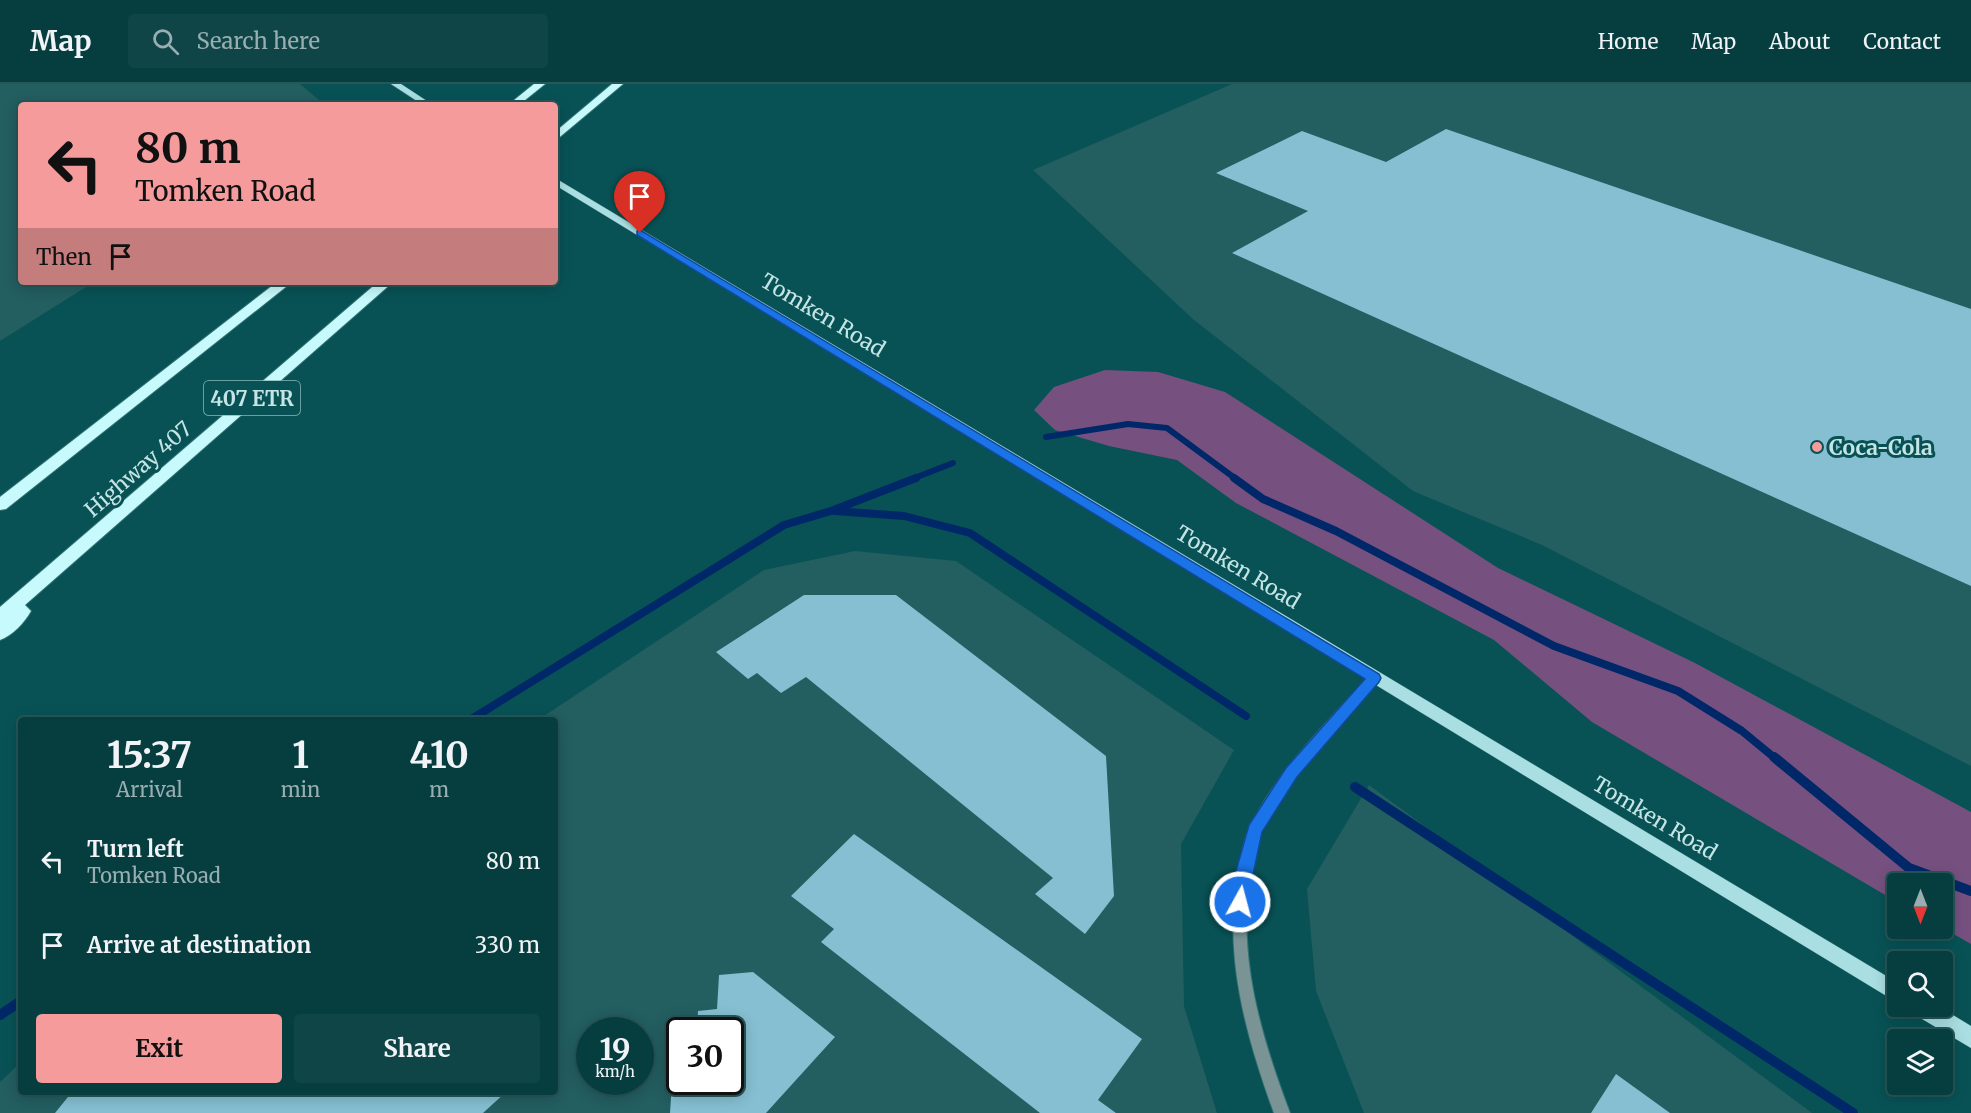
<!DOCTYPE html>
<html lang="en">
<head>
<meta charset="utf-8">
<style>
	body { margin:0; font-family:Merriweather,serif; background:#0f4547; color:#f1f3f6; height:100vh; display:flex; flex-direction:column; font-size:22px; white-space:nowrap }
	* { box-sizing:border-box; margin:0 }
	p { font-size:20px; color:#98aeb1 }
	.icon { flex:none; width:33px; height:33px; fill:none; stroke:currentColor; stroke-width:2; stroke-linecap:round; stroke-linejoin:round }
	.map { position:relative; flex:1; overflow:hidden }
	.side { position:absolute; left:18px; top:633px; width:540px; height:378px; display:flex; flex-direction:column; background:#063e40; border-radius:6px; box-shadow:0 3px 15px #0003,0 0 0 2px #275759 }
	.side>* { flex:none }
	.hud { position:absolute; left:18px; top:18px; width:540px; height:183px; border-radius:6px; box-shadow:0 3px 15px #0003,0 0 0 2px #275759; background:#f59b9c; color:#111; overflow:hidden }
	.needle { width:39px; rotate:180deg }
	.buttons { position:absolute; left:1887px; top:789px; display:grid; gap:12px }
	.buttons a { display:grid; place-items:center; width:66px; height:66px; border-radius:6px; background:#063e40; box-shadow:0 3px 15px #0003,0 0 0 2px #275759; font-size:30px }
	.speed { position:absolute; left:576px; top:933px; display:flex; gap:12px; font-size:30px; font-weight:700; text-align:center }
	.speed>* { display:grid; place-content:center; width:78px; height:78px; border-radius:50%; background:#063e40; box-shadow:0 3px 15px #0003,0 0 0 2px #275759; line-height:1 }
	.speed small { font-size:15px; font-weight:400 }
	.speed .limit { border:3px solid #111; border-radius:9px; background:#fff; color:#111 }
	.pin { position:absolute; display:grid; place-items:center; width:51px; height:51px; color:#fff; margin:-62px -26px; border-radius:50% 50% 50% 0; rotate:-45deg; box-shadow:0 0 6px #0007 }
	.pin .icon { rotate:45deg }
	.me { position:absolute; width:66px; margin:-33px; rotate:7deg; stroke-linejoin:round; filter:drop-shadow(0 0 4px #0008) }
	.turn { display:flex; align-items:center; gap:21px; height:126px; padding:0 18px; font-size:27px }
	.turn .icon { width:78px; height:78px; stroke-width:2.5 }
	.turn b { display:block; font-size:42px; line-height:51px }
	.then { display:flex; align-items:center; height:57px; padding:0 18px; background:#0003; gap:12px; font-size:22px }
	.eta { display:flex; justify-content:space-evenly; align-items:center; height:102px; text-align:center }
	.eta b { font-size:36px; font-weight:700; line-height:42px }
	.action { display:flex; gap:12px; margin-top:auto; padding:12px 18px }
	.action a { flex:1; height:69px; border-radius:6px; background:#f59b9c; color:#111; font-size:24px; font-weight:700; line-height:69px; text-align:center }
	.action a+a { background:#0f4547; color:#f1f3f6 }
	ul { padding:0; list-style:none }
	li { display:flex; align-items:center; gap:18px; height:84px; padding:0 18px }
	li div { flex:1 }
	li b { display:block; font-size:22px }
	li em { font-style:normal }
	header { display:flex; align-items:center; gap:36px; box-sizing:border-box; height:84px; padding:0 30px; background:#063e40; border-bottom:2px solid #275759 }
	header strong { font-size:28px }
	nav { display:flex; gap:33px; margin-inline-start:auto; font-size:21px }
	.search { width:420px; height:54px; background:#0f4547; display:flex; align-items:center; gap:15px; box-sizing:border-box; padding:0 21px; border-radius:6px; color:#98aeb1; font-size:22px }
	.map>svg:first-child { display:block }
	.built { fill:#235e61; fill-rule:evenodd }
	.green { fill:#765180 }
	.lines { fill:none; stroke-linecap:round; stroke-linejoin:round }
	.stream-far2 { stroke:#002869; stroke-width:6 }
	.stream-far1 { stroke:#002869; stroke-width:8 }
	.stream { stroke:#002869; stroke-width:10 }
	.building { fill:#85bfd1 }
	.minor-casing { stroke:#327275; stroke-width:2 }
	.major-casing { stroke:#327275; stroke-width:1 }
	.highway-casing { stroke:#327275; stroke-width:2 }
	.minor { fill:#7a9495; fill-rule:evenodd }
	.major { fill:#a9dfe2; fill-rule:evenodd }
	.highway { fill:#c7fafc; fill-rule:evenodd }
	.route { fill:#1a73e8; stroke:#114b97; stroke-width:1.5 }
	.poi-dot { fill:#f59b9c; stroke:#085255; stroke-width:2 }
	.labels { text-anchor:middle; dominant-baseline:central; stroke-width:6; stroke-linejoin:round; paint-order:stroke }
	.shield { fill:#085255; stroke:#8cb8ba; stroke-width:1.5 }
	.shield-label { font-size:20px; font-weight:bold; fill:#c5e4e5 }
	.street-label { font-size:21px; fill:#c5e4e5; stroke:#085255 }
	.poi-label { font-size:21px; font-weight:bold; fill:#c5e4e5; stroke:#085255; text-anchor:start }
</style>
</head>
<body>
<header>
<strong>Map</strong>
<div class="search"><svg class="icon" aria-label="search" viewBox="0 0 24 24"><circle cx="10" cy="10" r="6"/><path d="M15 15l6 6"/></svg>Search here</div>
<nav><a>Home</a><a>Map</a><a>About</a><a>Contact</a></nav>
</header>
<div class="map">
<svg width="1971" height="1029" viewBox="0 0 1971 1029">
	<rect width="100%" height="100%" fill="#085255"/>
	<path class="built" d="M 0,0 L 300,0 L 325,21 L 21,21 L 21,198 L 94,198 L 0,257 Z
		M 1232,0 L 1971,0 L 1971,682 L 1542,461 L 1413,407 L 1194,236 L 1033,86 Z
		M 855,467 L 956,477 L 1234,666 L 1181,760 L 1184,922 L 1217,1029 L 0,1029 L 0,998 L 21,978 L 21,1008 L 555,1008 L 555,636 L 538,636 L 764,486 ZM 590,946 L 640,946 L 640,998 L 590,998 ZM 680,946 L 730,946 L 730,998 L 680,998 Z
		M 1369,701 L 1812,1029 L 1364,1029 L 1316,907 L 1307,805 Z"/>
	<path class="green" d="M 1105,286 L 1158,288 L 1225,308 L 1498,484 L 1695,579 L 1971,728 L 1971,860 L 1943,844 L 1942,800 L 1898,800 L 1897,818 L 1592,638 L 1494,556 L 1236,419 L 1177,376 L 1109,362 L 1055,346 L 1034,326 L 1054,303 Z"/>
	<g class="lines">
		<path class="stream-far2" d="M 1046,353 L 1128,340 L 1167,344 L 1236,395
			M 912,395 L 953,379"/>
		<path class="stream-far1" d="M 1234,394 L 1263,415 L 1336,447 L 1554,562 L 1678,607 L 1742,647 L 1776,675
			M 835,427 L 904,432 L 970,449 L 1246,632
			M 470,636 L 784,441 L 831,427 L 916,394"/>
		<path class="stream" d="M 1774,673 L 1909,784 L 1971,807
			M 1355,703 L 1853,1029
			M 0,931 L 21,917"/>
	</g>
	<path class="building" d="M 1446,45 L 1971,225 L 1971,502 L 1232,169 L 1308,127 L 1216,89 L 1302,47 L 1386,78 Z
		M 804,511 L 896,511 L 1106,672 L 1114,812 L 1085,850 L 1035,810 L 1053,794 L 806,593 L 781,609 L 757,589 L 748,595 L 716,568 Z
		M 854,750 L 1142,955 L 1098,1016 L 1116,1029 L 1040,1029 L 821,858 L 834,845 L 791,812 Z
		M 753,888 L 835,953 L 766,1029 L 670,1029 L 672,998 L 730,998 L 730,946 L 697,946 L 698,927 L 717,925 L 719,891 Z
		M 1616,990 L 1670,1029 L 1591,1029 Z
		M 72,1008 L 506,1008 L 483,1029 L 55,1029 Z"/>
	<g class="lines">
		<defs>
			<path id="minor" d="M 1374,590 L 1378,591 L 1380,594 L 1378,597 C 1340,640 1283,696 1260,748 C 1255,760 1253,775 1251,788 C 1236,871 1261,952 1290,1029 L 1274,1029 C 1246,952 1223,871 1238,789 C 1241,774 1243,758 1249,745 C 1277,686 1327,639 1370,591 Z"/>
			<path id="major" d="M 391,0 L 401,0 L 433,21 L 423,21 Z
				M 555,94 L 1898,899 L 1898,919 L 555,101 Z
				M 1909,922 L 1938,922 L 1971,942 L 1971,964 L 1912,929 Z"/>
			<path id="highway" d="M 534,0 L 545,0 L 519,21 L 508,21 Z
				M 612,0 L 623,0 L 555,57 L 555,48 Z
				M 277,198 L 292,198 L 6,425 L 0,426 L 0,413 Z
				M 378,198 L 393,198 L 25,521 L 31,527 C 25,538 12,552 0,556 L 0,523 Z"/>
		</defs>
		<use href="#minor" class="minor-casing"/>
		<use href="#major" class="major-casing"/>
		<use href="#highway" class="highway-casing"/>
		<use href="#minor" class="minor"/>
		<use href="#major" class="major"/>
		<use href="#highway" class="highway"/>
	</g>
	<path class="route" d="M 640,146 L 1379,590 L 1381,594 L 1379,598 L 1297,693 L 1262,748 L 1246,824 L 1240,826 L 1234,824 L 1232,818 L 1234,794 L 1249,741 L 1286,684 L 1365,595 L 637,151 L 637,147 Z"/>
	<circle class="poi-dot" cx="1817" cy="363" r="6"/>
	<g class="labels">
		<rect class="shield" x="204" y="297" width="96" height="34" rx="4.5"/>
		<g class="shield-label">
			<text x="252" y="314">407 ETR</text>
		</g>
		<g class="street-label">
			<text transform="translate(823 231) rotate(31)">Tomken Road</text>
			<text transform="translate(138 385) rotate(-41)">Highway 407</text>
			<text transform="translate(1238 483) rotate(31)">Tomken Road</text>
			<text transform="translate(1655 734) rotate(31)">Tomken Road</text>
		</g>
		<g class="poi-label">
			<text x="1829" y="363">Coca-Cola</text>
		</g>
	</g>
</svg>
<div class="buttons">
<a><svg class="needle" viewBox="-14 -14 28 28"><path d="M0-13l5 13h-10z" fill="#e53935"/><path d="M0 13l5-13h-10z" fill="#98aeb1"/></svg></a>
<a><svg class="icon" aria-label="search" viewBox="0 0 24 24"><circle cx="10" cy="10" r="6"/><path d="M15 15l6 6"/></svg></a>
<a><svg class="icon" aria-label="layers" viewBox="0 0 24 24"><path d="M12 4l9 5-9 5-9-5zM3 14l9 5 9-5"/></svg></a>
</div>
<div class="speed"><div>19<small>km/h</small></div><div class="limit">30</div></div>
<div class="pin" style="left:640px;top:149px;background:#d93025"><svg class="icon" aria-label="arrive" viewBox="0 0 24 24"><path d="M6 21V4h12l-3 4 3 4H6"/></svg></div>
<svg class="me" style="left:1240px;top:818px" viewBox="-20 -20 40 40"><circle r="17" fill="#1a73e8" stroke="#fff" stroke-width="3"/><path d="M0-11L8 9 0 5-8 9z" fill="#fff"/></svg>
<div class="hud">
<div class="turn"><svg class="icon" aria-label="left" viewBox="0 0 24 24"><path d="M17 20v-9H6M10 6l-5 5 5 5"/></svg><div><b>80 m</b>Tomken Road</div></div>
<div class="then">Then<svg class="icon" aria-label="arrive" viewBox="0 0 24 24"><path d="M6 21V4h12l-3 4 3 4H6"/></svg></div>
</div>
<section class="side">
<div class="eta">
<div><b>15:37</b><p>Arrival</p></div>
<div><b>1</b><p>min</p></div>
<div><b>410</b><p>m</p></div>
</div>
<ul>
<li><svg class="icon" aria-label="left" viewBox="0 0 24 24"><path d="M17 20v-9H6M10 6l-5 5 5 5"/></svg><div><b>Turn left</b><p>Tomken Road</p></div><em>80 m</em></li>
<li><svg class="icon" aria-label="arrive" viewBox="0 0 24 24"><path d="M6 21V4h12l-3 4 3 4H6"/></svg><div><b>Arrive at destination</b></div><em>330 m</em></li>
</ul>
<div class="action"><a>Exit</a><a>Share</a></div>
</section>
</div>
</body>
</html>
